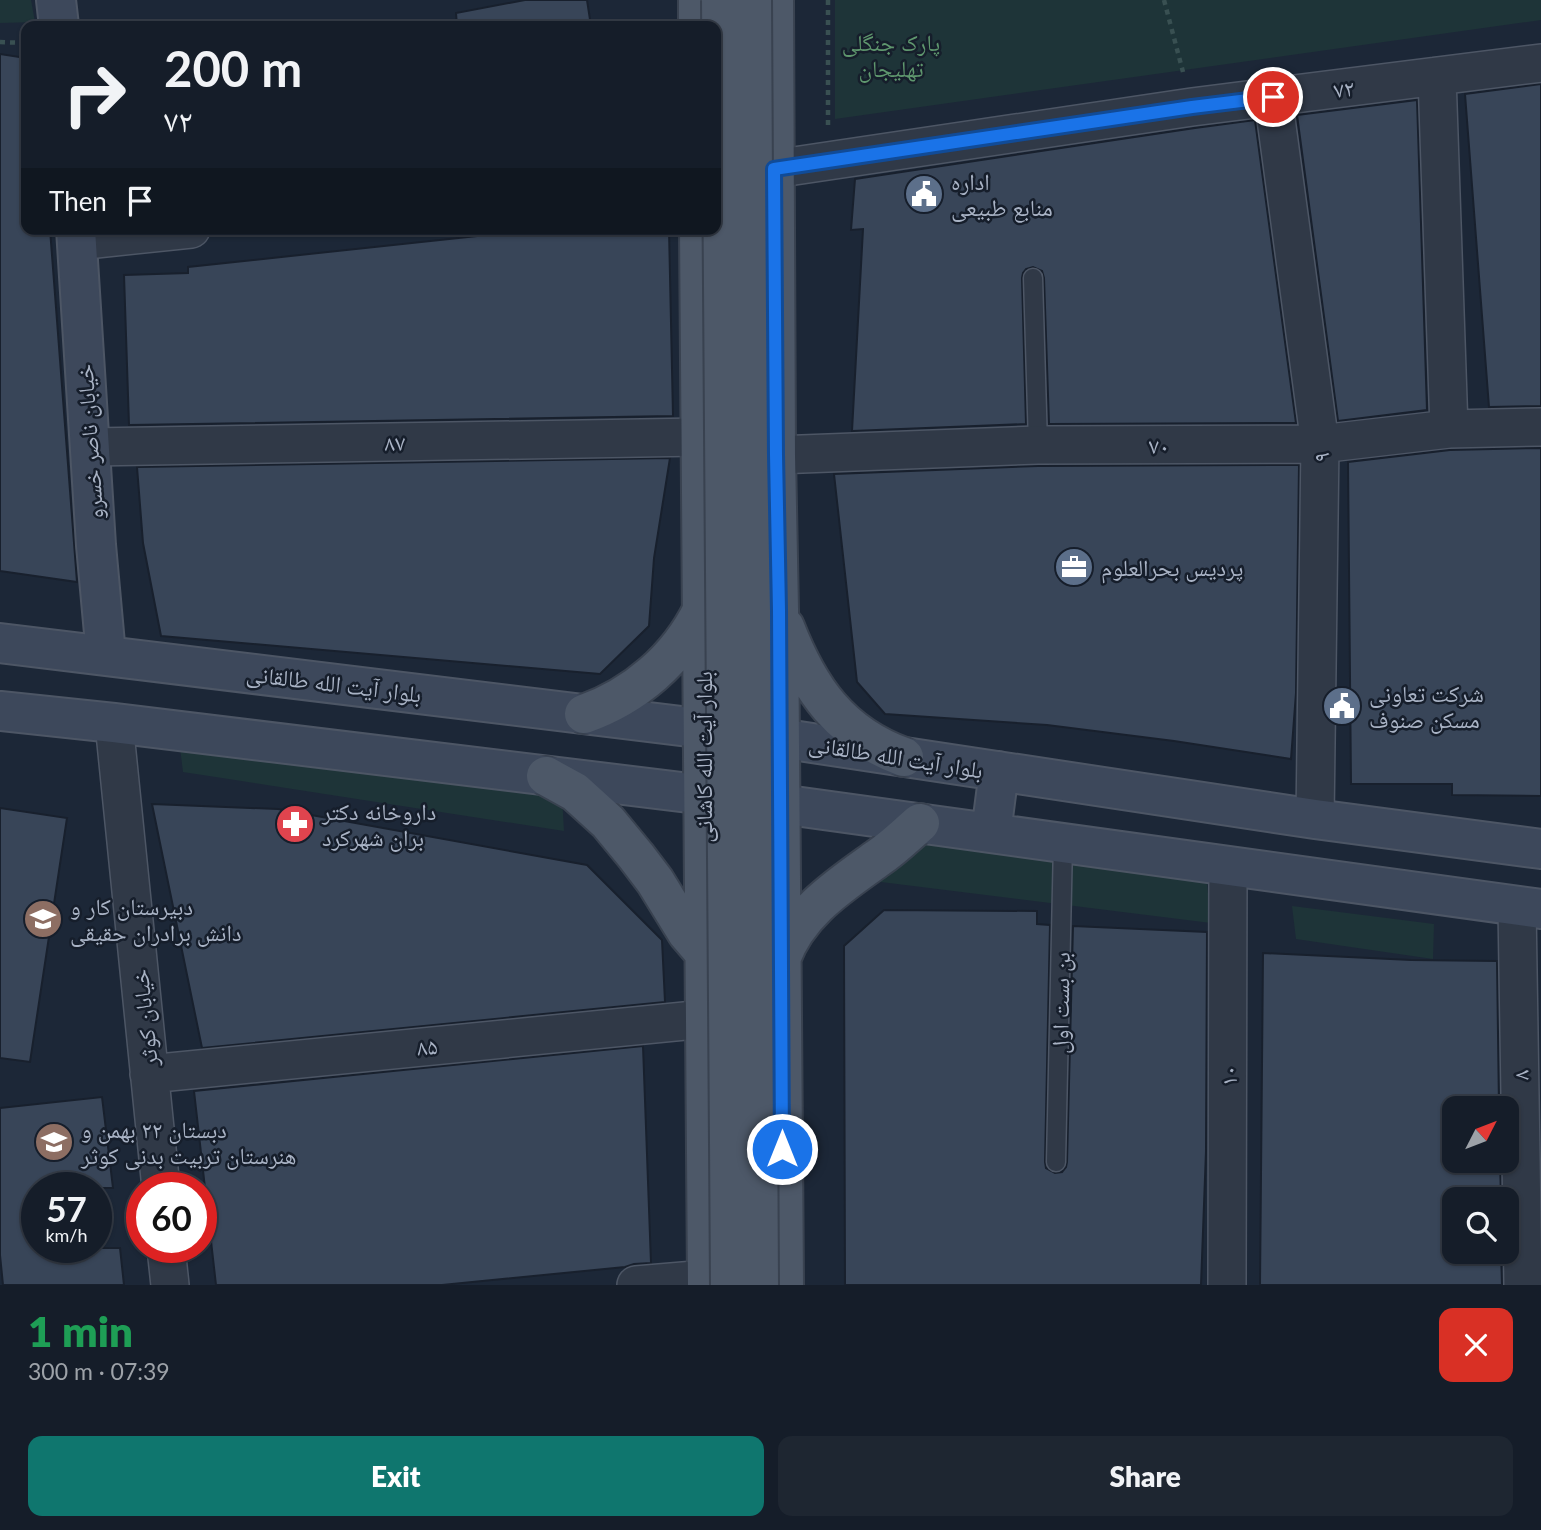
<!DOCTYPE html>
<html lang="en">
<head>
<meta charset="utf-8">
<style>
	body { margin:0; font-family:Lato,"Noto Naskh Arabic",sans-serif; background:#1e2631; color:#f1f3f6; height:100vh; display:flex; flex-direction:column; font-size:26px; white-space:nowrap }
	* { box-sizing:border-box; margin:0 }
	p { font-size:23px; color:#9da2a8 }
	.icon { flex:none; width:38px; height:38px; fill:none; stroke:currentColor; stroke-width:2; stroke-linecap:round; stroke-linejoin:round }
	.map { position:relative; height:1285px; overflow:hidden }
	.side { display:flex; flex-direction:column; background:#151d29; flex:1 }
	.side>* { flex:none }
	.hud { position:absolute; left:21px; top:21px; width:700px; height:214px; border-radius:14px; box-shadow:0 2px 5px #0004,0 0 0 2px #343b46; background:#151d29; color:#f1f3f6; overflow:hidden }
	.needle { width:46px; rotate:48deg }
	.controls { position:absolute; left:1442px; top:1096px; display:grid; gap:14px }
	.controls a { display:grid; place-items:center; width:77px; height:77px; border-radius:14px; background:#151d29; box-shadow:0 2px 5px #0004,0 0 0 2px #343b46; font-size:35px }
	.speed { position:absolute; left:21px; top:1172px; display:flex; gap:14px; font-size:35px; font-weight:700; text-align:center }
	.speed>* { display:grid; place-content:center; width:91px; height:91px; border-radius:50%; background:#151d29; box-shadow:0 2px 5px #0004,0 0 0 2px #343b46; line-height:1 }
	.speed small { font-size:18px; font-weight:400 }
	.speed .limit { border:10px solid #d22; background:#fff; color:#111 }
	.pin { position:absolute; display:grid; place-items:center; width:60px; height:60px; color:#fff; margin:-30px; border:4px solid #fff; border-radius:50%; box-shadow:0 2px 7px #0007 }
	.me { position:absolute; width:77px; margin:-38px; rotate:0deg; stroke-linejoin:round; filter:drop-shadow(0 0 5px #0008) }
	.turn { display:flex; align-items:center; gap:24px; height:147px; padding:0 28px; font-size:32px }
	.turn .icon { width:91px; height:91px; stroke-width:2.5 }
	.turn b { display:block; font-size:49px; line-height:60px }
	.then { display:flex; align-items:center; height:66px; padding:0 28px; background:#0003; gap:14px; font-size:26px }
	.round { display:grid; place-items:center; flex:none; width:74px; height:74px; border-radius:14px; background:#1e2631 }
	.head { display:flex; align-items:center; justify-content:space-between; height:119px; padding:0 28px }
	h1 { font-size:42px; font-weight:800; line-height:52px; color:#1e9e55 }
	.cta { display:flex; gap:14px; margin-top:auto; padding:14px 28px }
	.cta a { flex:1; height:80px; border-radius:14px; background:#0f766e; color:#fff; font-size:28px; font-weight:800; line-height:80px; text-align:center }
	.cta a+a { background:#1e2631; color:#f1f3f6 }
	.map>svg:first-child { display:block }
	.green { fill:#1e3438 }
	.building { fill:#384558; stroke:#18202d; stroke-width:2 }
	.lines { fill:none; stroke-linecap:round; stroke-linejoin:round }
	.service-casing { stroke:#4d5665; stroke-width:21 }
	.minor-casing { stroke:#4d5665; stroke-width:40 }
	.secondary-casing { stroke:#4d5665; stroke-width:42 }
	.primary-casing { stroke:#394250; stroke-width:42 }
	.path { stroke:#395052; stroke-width:4.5; stroke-dasharray:5 5; stroke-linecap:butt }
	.service { stroke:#303947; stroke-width:18 }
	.minor { stroke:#303947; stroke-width:37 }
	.secondary { stroke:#3d485b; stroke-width:38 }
	.primary { stroke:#4d5868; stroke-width:38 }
	.primary-bridge-casing { stroke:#394250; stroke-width:42; stroke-linecap:butt }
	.primary-bridge { stroke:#4d5868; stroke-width:38 }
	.route-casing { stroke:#114b97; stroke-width:18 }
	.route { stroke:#1a73e8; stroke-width:12 }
	.labels { text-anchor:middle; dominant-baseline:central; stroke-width:5; stroke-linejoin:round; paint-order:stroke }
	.park-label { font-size:23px; fill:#5f976e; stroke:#161e2b }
	.street-label { font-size:23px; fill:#a9b3c5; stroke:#161e2b }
	.poi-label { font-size:23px; fill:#a9b3c5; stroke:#161e2b; text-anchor:start }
</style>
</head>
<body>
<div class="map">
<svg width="1541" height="1285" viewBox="0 0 1541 1285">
	<rect width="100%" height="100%" fill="#1c2737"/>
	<path class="green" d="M 0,0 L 31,0 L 35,22 L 0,23 Z
		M 835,0 L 1541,0 L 1541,20 L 835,119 Z
		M 179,740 L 562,796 L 564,831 L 183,772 Z
		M 918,842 L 1207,883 L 1211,923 L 873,881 Z
		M 1292,906 L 1434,924 L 1433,959 L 1296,939 Z"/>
	<path class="building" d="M 525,0 L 587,0 L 591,26 L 457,26 L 456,13 Z
		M 0,54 L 26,58 L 26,229 L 50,229 L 77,582 L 0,571 Z
		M 1541,84 L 1541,406 L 1489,407 L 1465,94 Z
		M 1417,100 L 1427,410 L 1338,421 L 1297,115 Z
		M 1255,120 L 1296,423 L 1049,424 L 1044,278 L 1042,271 L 1033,267 L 1026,269 L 1023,273 L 1022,278 L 1026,424 L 852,431 L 863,229 L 851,230 L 855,179 L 1195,128 Z
		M 542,229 L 669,229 L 673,416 L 129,425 L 124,275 L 188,273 L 188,267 Z
		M 1541,448 L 1541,796 L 1452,795 L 1452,784 L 1351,784 L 1348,462 L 1450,450 Z
		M 670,458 L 654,558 L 649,626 L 600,674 L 161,636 L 143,543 L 137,467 Z
		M 1299,465 L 1296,693 L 1291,759 L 1174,741 L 1047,725 L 885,714 L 857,682 L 834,474 L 1038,466 Z
		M 152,804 L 278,809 L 587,865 L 662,940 L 665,1002 L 202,1048 Z
		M 0,808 L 67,818 L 30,1062 L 0,1058 Z
		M 884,910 L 1037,911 L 1037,924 L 1050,925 L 1045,1162 L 1046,1168 L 1055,1173 L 1062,1172 L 1066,1167 L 1067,1162 L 1073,926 L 1207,932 L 1206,1151 L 1201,1285 L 845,1285 L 844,946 Z
		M 1263,953 L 1411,960 L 1497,961 L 1499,1108 L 1454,1108 L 1454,1160 L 1500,1160 L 1501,1199 L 1454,1199 L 1454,1251 L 1501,1251 L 1502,1285 L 1260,1285 Z
		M 643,1046 L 651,1263 L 634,1264 L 625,1267 L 442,1285 L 216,1285 L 194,1091 Z
		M 102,1097 L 113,1188 L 37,1188 L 37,1248 L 120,1248 L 124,1285 L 3,1285 L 0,1255 L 0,1108 Z"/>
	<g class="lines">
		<defs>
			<path id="service" d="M 1033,278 L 1038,445
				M 1056,1162 L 1063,843"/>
			<path id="minor" d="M 1437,76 L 1449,429
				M 1273,97 L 1320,444 L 1315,819
				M 774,169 L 1192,107 L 1541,63
				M 77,241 L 191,229
				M 90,447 L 700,437
				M 776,455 L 1038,445 L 1320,444 L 1449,429 L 1541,427
				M 114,723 L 161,1188
				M 1517,906 L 1523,1285
				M 149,1074 L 705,1019
				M 166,1248 L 170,1285
				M 636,1285 L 707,1279
				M 1227,1285 L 1228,866"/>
			<path id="secondary" d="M 56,0 L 59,26
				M 76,229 L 96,545 L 106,655
				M 0,643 L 779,738 L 1315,819 L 1541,849
				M 0,711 L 114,723 L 780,804 L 1541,909
				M 991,833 L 999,771"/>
			<path id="primary" d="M 698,0 L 698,26
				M 774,0 L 776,455 L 779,610 L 784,1285
				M 699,229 L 707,1285
				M 785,627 C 809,689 840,734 904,757
				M 584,714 C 635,696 678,659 702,610
				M 546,776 L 575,792 L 608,822 L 636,856 L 655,881 L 687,933 L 705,954
				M 781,959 C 798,912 839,886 878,858 C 893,848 906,835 920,823"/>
		</defs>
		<use href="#service" class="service-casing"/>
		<use href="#minor" class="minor-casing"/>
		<use href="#secondary" class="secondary-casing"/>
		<use href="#primary" class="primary-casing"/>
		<path class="path" d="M 828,0 L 828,126
			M 1164,0 L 1183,72
			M 0,42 L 26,43"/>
		<use href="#service" class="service"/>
		<use href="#minor" class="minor"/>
		<use href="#secondary" class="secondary"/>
		<use href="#primary" class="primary"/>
		<defs>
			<path id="primary-bridge" d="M 721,0 L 730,1285
				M 752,0 L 759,1285"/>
		</defs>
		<use href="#primary-bridge" class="primary-bridge-casing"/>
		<use href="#primary-bridge" class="primary-bridge"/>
	</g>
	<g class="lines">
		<defs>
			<path id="route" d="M 782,1149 L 779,610 L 776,455 L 774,169 L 1192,107 L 1273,97"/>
		</defs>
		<use href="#route" class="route-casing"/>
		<use href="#route" class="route"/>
	</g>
	<defs>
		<symbol id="civic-disc" viewBox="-11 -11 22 22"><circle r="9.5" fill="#5c6f8a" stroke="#161e2b"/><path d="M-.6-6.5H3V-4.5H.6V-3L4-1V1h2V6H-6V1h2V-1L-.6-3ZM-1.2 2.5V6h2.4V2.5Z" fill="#fff"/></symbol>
		<symbol id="office-disc" viewBox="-11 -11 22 22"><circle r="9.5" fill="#5c6f8a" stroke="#161e2b"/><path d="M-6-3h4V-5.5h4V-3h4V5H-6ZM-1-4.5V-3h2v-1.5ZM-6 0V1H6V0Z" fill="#fff"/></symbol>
		<symbol id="pharmacy-disc" viewBox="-11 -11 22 22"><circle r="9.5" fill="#e0444e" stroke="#161e2b"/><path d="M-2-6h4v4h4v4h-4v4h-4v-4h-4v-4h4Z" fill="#fff"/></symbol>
		<symbol id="school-disc" viewBox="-11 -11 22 22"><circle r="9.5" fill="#8d6e63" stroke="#161e2b"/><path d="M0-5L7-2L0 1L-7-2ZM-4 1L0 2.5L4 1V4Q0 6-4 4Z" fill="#fff"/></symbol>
	</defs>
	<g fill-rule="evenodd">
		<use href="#civic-disc" x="902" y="172" width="44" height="44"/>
		<use href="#office-disc" x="1052" y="545" width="44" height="44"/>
		<use href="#civic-disc" x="1320" y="684" width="44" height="44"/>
		<use href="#pharmacy-disc" x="273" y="802" width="44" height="44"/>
		<use href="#school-disc" x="21" y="897" width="44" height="44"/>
		<use href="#school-disc" x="32" y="1120" width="44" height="44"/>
	</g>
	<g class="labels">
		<g class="park-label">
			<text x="891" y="42">پارک جنگلی<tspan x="891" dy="26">تهلیجان</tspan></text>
		</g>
		<g class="street-label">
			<text transform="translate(1344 88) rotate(-7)">۷۲</text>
			<text transform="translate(89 442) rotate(-94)">خیابان ناصر خسرو</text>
			<text transform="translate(395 442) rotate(-1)">۸۷</text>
			<text x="1159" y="445">۷۰</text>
			<text transform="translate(1320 457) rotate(-90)">۹</text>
			<text transform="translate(334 683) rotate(7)">بلوار آیت الله طالقانی</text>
			<text transform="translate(896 756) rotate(9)">بلوار آیت الله طالقانی</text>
			<text transform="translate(703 757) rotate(-90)">بلوار آیت الله کاشانی</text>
			<text transform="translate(1060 1003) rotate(-89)">بن بست اول</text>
			<text transform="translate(144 1018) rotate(-96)">خیابان کوثر</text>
			<text transform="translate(427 1046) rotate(-6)">۸۵</text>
			<text transform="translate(1520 1075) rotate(-91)">۸</text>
			<text transform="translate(1228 1076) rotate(-90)">۱۰</text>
		</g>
		<g class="poi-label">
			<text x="951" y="181">اداره<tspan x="951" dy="26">منابع طبیعی</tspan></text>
			<text x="1101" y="567">پردیس بحرالعلوم</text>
			<text x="1369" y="693">شرکت تعاونی<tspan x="1369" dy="26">مسکن صنوف</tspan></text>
			<text x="322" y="811">داروخانه دکتر<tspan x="322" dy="26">بران شهرکرد</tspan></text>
			<text x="70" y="906">دبیرستان کار و<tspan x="70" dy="26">دانش برادران حقیقی</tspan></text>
			<text x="81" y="1129">دبستان ۲۲ بهمن و<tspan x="81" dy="26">هنرستان تربیت بدنی کوثر</tspan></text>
		</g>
	</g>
</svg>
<div class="controls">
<a><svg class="needle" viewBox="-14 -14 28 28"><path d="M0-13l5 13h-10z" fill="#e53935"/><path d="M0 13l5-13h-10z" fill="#9da2a8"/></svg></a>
<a><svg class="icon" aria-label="search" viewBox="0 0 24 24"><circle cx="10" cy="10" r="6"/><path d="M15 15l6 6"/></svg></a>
</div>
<div class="speed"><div>57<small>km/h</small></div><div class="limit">60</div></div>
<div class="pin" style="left:1273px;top:97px;background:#d93025"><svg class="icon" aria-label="arrive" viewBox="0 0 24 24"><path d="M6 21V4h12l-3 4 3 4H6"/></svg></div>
<svg class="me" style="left:782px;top:1149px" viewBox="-20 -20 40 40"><circle r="17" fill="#1a73e8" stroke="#fff" stroke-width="3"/><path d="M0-11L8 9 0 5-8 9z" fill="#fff"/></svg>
<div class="hud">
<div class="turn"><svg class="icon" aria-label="right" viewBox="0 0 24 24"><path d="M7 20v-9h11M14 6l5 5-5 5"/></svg><div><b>200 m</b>۷۲</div></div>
<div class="then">Then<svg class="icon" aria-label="arrive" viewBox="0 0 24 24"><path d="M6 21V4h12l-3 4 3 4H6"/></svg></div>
</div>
</div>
<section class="side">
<div class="head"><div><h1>1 min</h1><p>300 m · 07:39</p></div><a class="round" style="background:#d93025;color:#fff"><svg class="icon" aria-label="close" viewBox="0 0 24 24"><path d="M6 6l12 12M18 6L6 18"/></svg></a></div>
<div class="cta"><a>Exit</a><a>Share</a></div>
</section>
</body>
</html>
